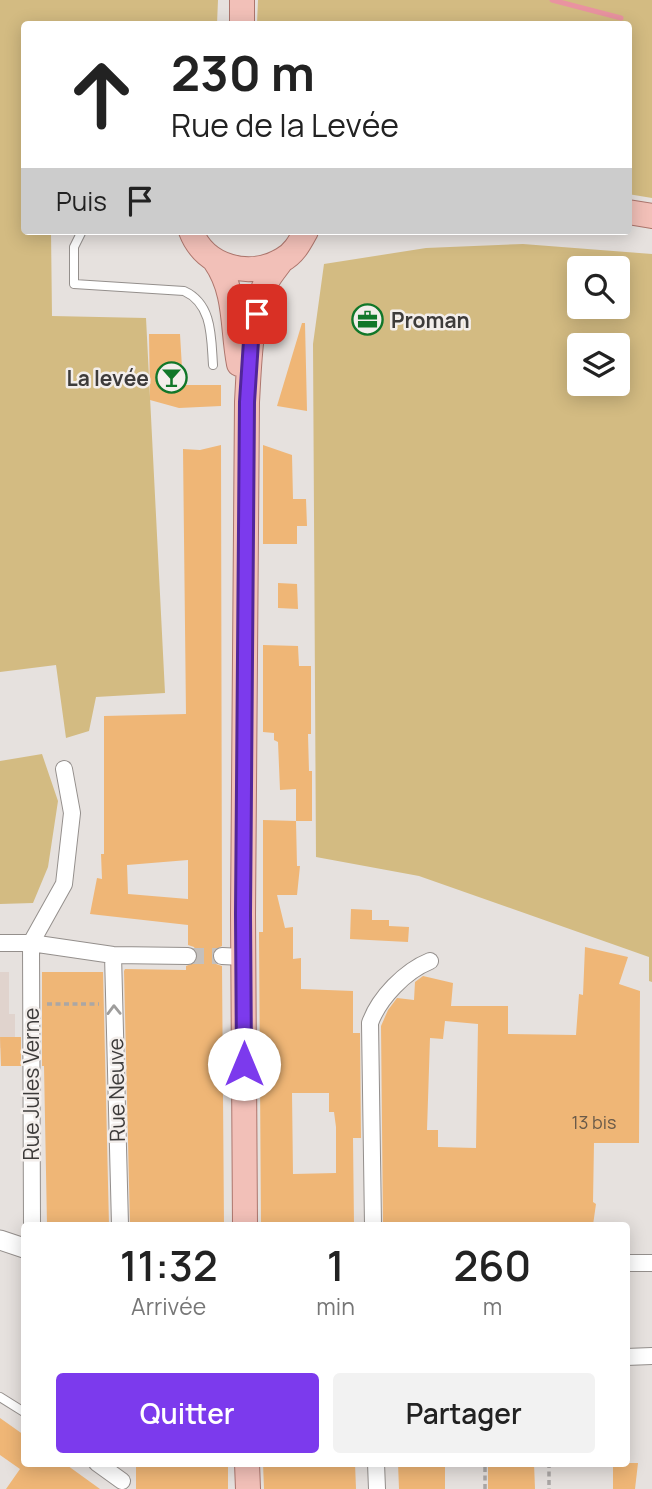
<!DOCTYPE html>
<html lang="fr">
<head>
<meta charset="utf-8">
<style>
	body { margin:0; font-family:Manrope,sans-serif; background:#f2f2f2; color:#222; height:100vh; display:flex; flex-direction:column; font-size:26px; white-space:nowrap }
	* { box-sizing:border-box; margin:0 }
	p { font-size:23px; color:#767676 }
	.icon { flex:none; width:38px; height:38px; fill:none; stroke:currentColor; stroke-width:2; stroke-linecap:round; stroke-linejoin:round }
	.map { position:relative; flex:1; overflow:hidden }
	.drawer { position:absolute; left:21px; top:1222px; width:609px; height:245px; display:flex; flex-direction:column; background:#fff; border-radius:7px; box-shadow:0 4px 18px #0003 }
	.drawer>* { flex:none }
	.top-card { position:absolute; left:21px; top:21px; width:611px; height:214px; border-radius:7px; box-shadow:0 4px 18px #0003; background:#fff; color:#222; overflow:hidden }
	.controls { position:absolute; left:567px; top:256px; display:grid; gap:14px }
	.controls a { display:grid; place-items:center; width:63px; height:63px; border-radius:7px; background:#fff; box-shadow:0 4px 18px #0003; font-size:35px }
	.pin { position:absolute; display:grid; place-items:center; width:60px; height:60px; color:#fff; margin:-30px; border-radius:14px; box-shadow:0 4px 10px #0006 }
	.me { position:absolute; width:77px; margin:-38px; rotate:0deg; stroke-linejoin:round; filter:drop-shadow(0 0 5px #0008) }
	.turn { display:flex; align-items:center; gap:24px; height:147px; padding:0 35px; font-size:32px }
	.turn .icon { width:91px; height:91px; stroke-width:2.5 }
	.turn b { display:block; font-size:49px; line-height:60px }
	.then { display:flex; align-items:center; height:66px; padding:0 35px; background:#0003; gap:14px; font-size:26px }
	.eta { display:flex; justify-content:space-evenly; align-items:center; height:119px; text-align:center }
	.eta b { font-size:42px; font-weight:600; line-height:49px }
	.button { display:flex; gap:14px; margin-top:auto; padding:14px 35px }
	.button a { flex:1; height:80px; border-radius:7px; background:#7c3aed; color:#fff; font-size:28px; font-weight:600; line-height:80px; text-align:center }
	.button a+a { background:#f2f2f2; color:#222 }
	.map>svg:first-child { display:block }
	.built { fill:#e0d3cd }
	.green { fill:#d3bb82; fill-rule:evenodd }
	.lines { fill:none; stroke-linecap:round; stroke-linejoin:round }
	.stream { stroke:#e993a0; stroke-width:5 }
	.building { fill:#efb676; fill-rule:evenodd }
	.minor-tunnel { stroke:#c4c0bd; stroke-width:16; stroke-dasharray:16 8; stroke-linecap:butt }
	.service-casing { stroke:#948f8c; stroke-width:10 }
	.minor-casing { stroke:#948f8c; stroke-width:18 }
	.tertiary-casing { stroke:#948f8c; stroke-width:21 }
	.primary-casing { stroke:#ad766d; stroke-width:26 }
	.path { stroke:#aba7a5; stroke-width:3.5; stroke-dasharray:5 3.5; stroke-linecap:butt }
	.service { stroke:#fff; stroke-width:8 }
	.minor { stroke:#fff; stroke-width:16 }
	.tertiary { stroke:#fff; stroke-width:19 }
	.primary { stroke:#f2c0b8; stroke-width:24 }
	.oneway { stroke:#9e9d9c }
	.route-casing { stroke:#51269a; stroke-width:18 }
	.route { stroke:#7c3aed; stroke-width:12 }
	.labels { text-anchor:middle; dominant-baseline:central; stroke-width:5; stroke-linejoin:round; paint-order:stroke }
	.number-label { font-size:18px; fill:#6a5a49 }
	.poi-label { font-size:21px; font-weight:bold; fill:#3d3b3a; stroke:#f3eeeb; text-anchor:start }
	.street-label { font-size:21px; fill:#3d3b3a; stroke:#f3eeeb }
</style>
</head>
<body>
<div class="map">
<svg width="652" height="1489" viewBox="0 0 652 1489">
	<rect width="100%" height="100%" fill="#e6e1de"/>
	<path class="built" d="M 0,972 L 9,972 L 9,1014 L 15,1014 L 15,1037 L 10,1037 L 10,1048 L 0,1048 Z"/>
	<path class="green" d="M 0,0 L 218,0 L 217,24 L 24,24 L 24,231 L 51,231 L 52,316 L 146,318 L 165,693 L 96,697 L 89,731 L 66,738 L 56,665 L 0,672 Z
		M 258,0 L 652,0 L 652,198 L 628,194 L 628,24 L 257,24 Z
		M 523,244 L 652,254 L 652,982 L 649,981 L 649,957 L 419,876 L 316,857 L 313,344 L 324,264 L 426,248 ZM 579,268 L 618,268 L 618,306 L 579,306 ZM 579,345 L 618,345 L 618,383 L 579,383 Z
		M 42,754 L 58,801 L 48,867 L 33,903 L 0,904 L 0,761 Z"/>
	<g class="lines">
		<path class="stream" d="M 552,0 L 621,18"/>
	</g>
	<path class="building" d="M 302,323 L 305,323 L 307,411 L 277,406 Z
		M 149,334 L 180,334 L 183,385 L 221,385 L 221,406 L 179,408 L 150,400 Z
		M 221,445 L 222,946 L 214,950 L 212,956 L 216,964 L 222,966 L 224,1225 L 130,1225 L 124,971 L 125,969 L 186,970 L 186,966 L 197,962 L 198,955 L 194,947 L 188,945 L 188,925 L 90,914 L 97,878 L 102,879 L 101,854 L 104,854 L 104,716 L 186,714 L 183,449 L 200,450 ZM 188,860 L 188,899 L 128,894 L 127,865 Z
		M 263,445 L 292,455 L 293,499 L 306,499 L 307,526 L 297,526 L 297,544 L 263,544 Z
		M 278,583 L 297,584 L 298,609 L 278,608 Z
		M 263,645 L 298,646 L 299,666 L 311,666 L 311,734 L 308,734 L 309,771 L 312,771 L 312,821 L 296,821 L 296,789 L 280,790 L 278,742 L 274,740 L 274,733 L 263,732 Z
		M 263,820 L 296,821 L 297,866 L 300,866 L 297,895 L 277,895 L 285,928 L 293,927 L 293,959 L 301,958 L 301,989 L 353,991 L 353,1033 L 360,1033 L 361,1138 L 353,1138 L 354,1225 L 261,1225 L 259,932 L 263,932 ZM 292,1093 L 329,1093 L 329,1112 L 334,1112 L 336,1127 L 336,1173 L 293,1174 Z
		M 351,909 L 372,910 L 372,920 L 389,920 L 389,926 L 409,927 L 408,942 L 350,939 Z
		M 585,947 L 628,957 L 619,984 L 640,991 L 639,1143 L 594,1143 L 593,1202 L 596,1204 L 593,1225 L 383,1225 L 381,1026 L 388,1010 L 397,998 L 414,1000 L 415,982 L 423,976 L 453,983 L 451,1006 L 508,1006 L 508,1034 L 576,1035 L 579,994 L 583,995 ZM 445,1021 L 478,1024 L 476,1148 L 438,1147 L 438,1130 L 427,1130 L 430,1038 L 443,1039 Z
		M 42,972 L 103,972 L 109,1225 L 47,1225 L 44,1066 L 42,1066 Z
		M 0,1037 L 21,1037 L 21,1066 L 1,1066 Z
		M 0,1418 L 24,1435 L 24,1463 L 64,1463 L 100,1489 L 6,1489 L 20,1469 L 0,1455 Z
		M 136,1463 L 228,1463 L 228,1489 L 136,1489 Z
		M 263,1463 L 355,1463 L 356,1489 L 264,1489 Z
		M 398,1463 L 445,1463 L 445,1489 L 399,1489 Z
		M 488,1463 L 534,1463 L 535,1489 L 488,1489 Z
		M 613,1463 L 638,1463 L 635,1489 L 613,1489 Z"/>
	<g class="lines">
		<path class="minor-tunnel" d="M 188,956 L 222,956"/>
		<defs>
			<path id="service" d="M 82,231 L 74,247 L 74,284 L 184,291 C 213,304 211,338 213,365
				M 0,1397 L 24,1412"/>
			<path id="minor" d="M 0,943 L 31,943 L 113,955 L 188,956
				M 113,955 L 120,1225
				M 222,956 L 243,957
				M 32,1225 L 31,943 L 64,884 L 72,813 L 64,769
				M 373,1225 L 370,1023 C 379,998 405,971 430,961
				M 626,1263 L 652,1263
				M 626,1357 L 652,1356
				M 97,1463 L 122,1481
				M 376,1463 L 377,1489"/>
			<path id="tertiary" d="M 0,1240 L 24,1248"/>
			<path id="primary" d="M 242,0 L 242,24
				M 628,212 L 652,216
				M 191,231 C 205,268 250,279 282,260 C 294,254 300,242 306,231
				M 215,261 C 237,293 232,328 239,364
				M 245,1225 L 243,914 L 247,402 C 249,368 250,313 266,283 C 270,275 277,267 282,260
				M 247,1463 L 248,1489"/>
		</defs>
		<use href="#service" class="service-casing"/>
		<use href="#minor" class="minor-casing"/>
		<use href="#tertiary" class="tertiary-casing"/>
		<use href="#primary" class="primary-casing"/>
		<path class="path" d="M 47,1004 L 99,1004
			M 549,1463 L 549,1489
			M 485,1489 L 485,1463"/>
		<use href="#service" class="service"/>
		<use href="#minor" class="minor"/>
		<use href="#tertiary" class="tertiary"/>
		<use href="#primary" class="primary"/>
	</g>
	<defs><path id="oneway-chevron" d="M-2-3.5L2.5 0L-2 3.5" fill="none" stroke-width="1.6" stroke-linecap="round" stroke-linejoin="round" transform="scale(1.75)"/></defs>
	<use class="oneway" href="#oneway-chevron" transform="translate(114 1010) rotate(-91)"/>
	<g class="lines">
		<defs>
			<path id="route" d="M 244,1064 L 243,914 L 247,402 L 251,341 L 257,314"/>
		</defs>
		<use href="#route" class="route-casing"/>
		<use href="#route" class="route"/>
	</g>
	<defs>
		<symbol id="office-ring" viewBox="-11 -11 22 22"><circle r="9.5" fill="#f3eeeb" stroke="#117729" stroke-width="1.5"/><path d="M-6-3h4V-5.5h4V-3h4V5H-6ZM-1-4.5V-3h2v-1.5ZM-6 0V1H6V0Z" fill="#117729"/></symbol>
		<symbol id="bar-ring" viewBox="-11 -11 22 22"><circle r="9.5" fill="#f3eeeb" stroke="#117729" stroke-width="1.5"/><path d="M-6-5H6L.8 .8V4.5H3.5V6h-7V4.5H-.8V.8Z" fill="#117729"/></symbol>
	</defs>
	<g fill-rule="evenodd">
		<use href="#office-ring" x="350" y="302" width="35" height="35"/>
		<use href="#bar-ring" x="154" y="360" width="35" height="35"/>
	</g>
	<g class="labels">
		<g class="number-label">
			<text x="594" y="1122">13 bis</text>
		</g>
		<g class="poi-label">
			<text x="391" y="320">Proman</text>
			<text x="149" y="378" text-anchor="end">La levée</text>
		</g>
		<g class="street-label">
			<text transform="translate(31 1084) rotate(-90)">Rue Jules Verne</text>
			<text transform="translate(116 1090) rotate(-91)">Rue Neuve</text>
		</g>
	</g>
</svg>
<div class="controls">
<a><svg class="icon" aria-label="search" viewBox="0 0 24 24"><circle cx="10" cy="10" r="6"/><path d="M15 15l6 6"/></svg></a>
<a><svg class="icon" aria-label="layers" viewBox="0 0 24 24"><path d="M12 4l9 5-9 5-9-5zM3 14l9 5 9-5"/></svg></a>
</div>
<div class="pin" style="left:257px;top:314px;background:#d93025"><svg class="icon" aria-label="arrive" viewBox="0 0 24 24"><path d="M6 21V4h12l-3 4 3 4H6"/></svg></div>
<svg class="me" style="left:244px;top:1064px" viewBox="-20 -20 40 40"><circle r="19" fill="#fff"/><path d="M0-13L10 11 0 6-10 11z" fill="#7c3aed"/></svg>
<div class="top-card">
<div class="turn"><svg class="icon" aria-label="ahead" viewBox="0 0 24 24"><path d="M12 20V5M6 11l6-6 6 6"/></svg><div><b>230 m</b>Rue de la Levée</div></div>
<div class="then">Puis<svg class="icon" aria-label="arrive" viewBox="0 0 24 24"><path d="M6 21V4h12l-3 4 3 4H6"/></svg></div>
</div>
<section class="drawer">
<div class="eta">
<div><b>11:32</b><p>Arrivée</p></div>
<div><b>1</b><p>min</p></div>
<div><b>260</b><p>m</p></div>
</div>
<div class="button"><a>Quitter</a><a>Partager</a></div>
</section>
</div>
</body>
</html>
